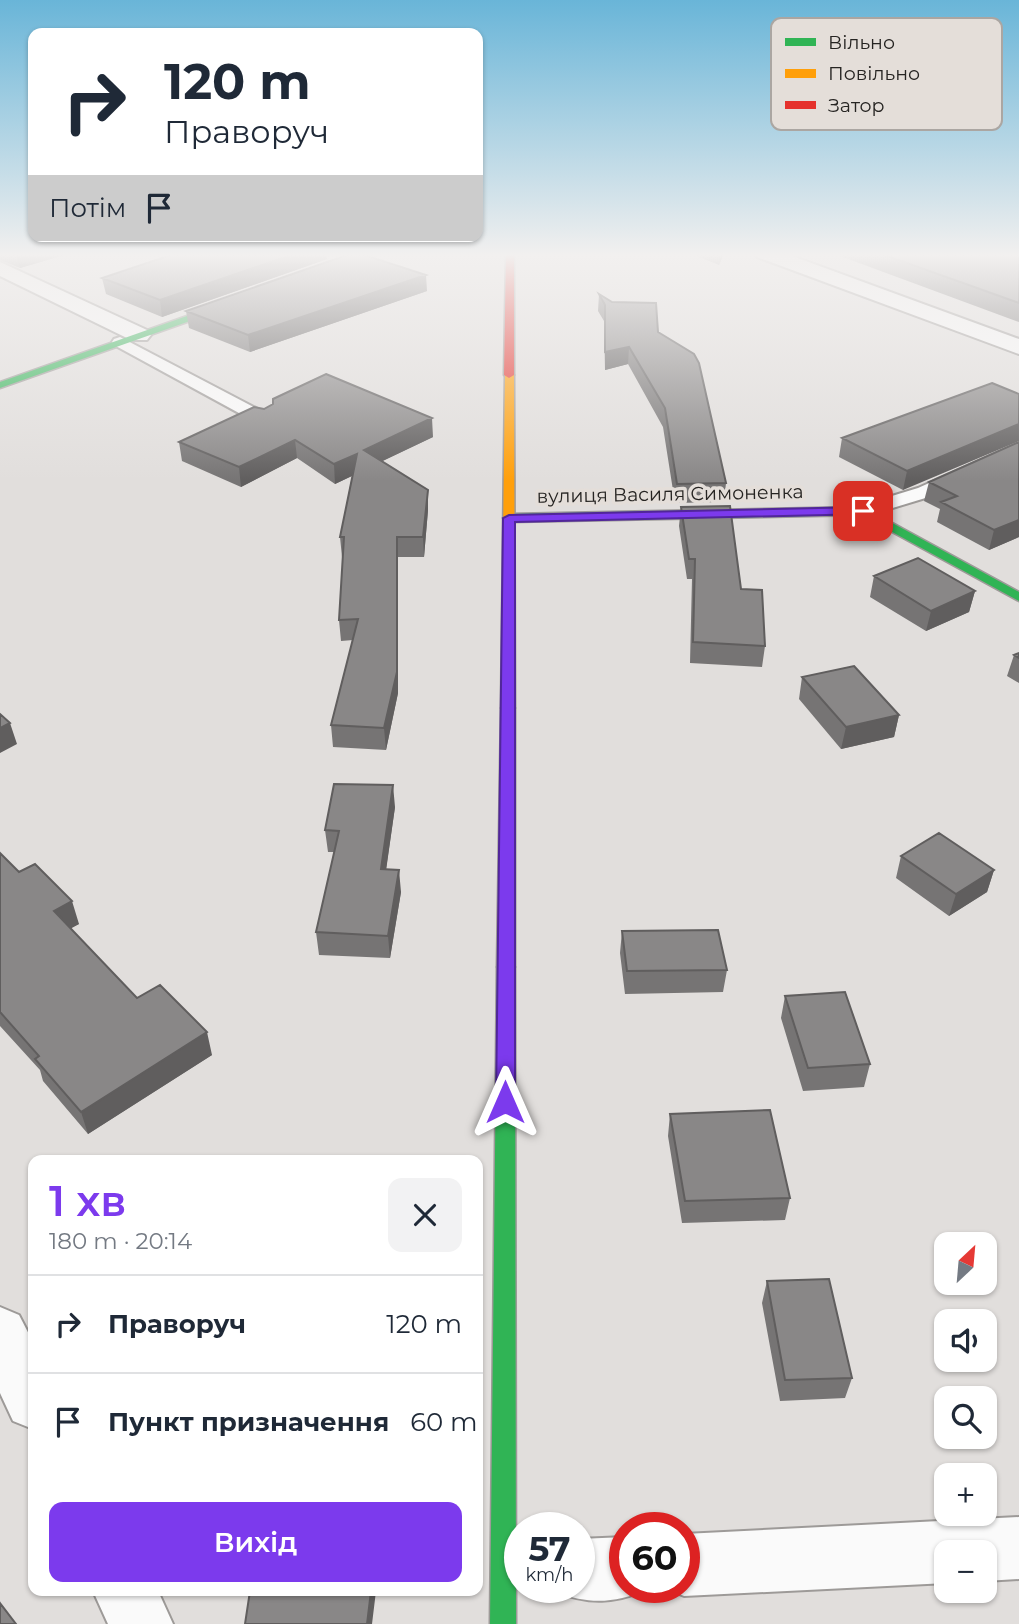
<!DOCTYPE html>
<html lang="uk">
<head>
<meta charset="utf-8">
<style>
	body { margin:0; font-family:Montserrat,sans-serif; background:#f2f2f3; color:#1f2937; height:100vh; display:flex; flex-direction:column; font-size:26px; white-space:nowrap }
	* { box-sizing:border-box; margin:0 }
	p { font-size:23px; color:#747a83 }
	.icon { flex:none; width:38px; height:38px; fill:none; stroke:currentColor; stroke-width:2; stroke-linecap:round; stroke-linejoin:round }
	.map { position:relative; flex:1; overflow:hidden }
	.side { position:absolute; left:28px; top:1155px; width:455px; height:441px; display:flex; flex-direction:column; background:#fff; border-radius:14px; box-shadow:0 2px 5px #0004 }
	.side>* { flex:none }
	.top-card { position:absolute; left:28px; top:28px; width:455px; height:214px; border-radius:14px; box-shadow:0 2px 5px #0004; background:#fff; color:#1f2937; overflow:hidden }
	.needle { width:46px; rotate:26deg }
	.fabs { position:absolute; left:934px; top:1232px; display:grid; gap:14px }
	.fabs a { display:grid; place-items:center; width:63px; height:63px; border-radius:14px; background:#fff; box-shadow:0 2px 5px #0004; font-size:35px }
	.speed { position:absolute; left:504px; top:1512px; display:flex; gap:14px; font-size:35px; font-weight:700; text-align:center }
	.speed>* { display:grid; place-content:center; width:91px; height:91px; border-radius:50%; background:#fff; box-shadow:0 2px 5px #0004; line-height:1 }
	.speed small { font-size:18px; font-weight:400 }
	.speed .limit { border:10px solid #d22; background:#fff; color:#111 }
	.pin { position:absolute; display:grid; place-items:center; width:60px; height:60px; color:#fff; margin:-30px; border-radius:14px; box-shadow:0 4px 10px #0006 }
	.me { position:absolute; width:77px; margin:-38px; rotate:0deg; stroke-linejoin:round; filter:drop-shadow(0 0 5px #0008) }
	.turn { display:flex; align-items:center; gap:24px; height:147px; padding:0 21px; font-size:32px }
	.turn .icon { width:91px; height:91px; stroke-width:2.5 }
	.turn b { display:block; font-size:49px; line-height:60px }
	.then { display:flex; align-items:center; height:66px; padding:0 21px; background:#0003; gap:14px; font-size:26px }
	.round { display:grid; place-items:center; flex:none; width:74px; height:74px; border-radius:14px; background:#f2f2f3 }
	.head { display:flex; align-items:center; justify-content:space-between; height:119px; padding:0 21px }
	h1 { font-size:42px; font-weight:600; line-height:52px; color:#7c3aed }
	.button { display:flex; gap:14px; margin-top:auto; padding:14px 21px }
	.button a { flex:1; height:80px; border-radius:14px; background:#7c3aed; color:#fff; font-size:28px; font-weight:600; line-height:80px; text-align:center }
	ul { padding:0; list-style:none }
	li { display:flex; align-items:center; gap:21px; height:98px; padding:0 21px; border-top:2px solid #e0e1e3 }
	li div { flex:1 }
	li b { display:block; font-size:26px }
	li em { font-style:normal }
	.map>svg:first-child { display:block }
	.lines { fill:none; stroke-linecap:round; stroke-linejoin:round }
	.lane-casing { stroke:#9d9a98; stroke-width:4 }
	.street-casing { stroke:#9d9a98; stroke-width:4 }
	.fast-casing { stroke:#9d9a98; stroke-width:3 }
	.slow-casing { stroke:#9d9a98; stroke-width:3 }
	.jam-casing { stroke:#9d9a98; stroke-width:3 }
	.lane { fill:#fafafa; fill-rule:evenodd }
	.street { fill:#fafafa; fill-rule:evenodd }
	.fast { fill:#30b455; fill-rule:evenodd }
	.slow { fill:#ff9f0a; fill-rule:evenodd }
	.jam { fill:#e5322d; fill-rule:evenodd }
	.wall { fill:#767474 }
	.shaded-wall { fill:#605e5e }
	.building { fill:#898787; stroke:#605e5e; stroke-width:2 }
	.route { fill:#7c3aed; stroke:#51269a; stroke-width:2 }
	.labels { text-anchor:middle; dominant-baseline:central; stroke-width:7; stroke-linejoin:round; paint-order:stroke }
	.far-street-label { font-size:19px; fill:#262422; stroke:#e4ded9 }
	.key { fill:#e4ded9; stroke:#aba6a2; stroke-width:2 }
	.key-label { font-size:19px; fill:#262422 }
</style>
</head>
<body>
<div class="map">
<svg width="1019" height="1624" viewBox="0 0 1019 1624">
	<rect width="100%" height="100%" fill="#e1dedc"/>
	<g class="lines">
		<defs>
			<path id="lane" d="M 120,337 L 271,416 L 274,420 L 265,425 L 259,424 L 114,345 L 112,342 L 114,339 Z
				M 1019,443 L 1019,456 L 932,496 L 863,517 L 856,515 L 853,511 L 856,507 L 918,488 Z"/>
			<path id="street" d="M 754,253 L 784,253 L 1019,339 L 1019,354 L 757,257 Z
				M 0,262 L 147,330 L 151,335 L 147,340 L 131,340 L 0,276 Z
				M 0,1307 L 19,1315 L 33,1342 L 33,1429 L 13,1421 L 0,1393 Z
				M 1019,1517 L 1019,1579 L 985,1581 L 985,1552 L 947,1552 L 947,1583 L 684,1596 L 662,1587 L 684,1587 L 684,1534 Z
				M 625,1537 L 625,1587 L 648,1587 L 647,1590 C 615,1603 589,1605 557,1592 L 555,1587 L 579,1587 L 579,1539 Z
				M 93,1591 L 158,1591 L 173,1624 L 108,1624 Z"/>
			<path id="fast" d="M 365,253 L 378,253 L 322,275 L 315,273 Z
				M 235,299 L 238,300 L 238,304 L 0,388 L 0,382 Z
				M 863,507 L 1019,592 L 1019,601 L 861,515 L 509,522 L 503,518 L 509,514 Z
				M 506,960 L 512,962 L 515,967 L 516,1624 L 490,1624 L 497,967 L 500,962 Z"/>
			<path id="slow" d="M 505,373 L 514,375 L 515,708 L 508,712 L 501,708 Z"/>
			<path id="jam" d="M 506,253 L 514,253 L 514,375 L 509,378 L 504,375 Z
				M 508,704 L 515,708 L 515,967 L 512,972 L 500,972 L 497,967 L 501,708 Z"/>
		</defs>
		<use href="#lane" class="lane-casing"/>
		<use href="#street" class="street-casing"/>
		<use href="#fast" class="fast-casing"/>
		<use href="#slow" class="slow-casing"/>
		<use href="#jam" class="jam-casing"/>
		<use href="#lane" class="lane"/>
		<use href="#street" class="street"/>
		<use href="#fast" class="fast"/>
		<use href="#slow" class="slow"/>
		<use href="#jam" class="jam"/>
	</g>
	<path class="wall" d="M 0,253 L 71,253 L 20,268 L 0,260 Z
		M 177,253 L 326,253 L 327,259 L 162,317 L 106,294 L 102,278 Z
		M 689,253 L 724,253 L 719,265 Z
		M 832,253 L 1019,253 L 1019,322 Z
		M 427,291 L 250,352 L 189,328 L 186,311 Z
		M 599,294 L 658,332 L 726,483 L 724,502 L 675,503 L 663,427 L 628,364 L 605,370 L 604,321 L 598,311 Z
		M 1019,394 L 903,490 L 839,457 L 842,438 Z
		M 433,437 L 382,461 L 428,490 L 428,510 L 424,557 L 398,557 L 398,693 L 386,750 L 333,747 L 331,725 L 353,640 L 341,641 L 339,620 L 343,557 L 342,557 L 340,537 L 352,476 L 335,484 L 297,458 L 241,487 L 182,461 L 179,442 Z
		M 1019,442 L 1019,537 L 989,550 L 937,522 L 940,509 L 924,501 L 929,482 Z
		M 681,507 L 741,589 L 765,646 L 762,667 L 690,663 L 692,579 L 687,579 L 679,526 Z
		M 874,576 L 975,591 L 969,612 L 926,631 L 870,597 Z
		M 1019,653 L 1019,683 L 1007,676 L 1014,655 Z
		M 802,677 L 899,715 L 894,737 L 841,749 L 799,699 Z
		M 395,807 L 386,869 L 401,892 L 390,958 L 319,955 L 316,932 L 334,852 L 328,852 L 325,830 Z
		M 0,853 L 19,872 L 79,924 L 70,928 L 137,998 L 212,1055 L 88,1134 L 43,1081 L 40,1070 L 0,1026 Z
		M 901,856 L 994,870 L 987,892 L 949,916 L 896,878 Z
		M 622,931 L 727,970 L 723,992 L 625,994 L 620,953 Z
		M 785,996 L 870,1064 L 864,1087 L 803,1091 L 781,1018 Z
		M 670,1114 L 790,1198 L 785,1220 L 682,1223 L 668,1136 Z
		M 767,1281 L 852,1378 L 845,1398 L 780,1401 L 762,1303 Z"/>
	<path class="shaded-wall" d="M 16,253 L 71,253 L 20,268 Z
		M 297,253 L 326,253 L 327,259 L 162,317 L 160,300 Z
		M 720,253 L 724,253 L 719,265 Z
		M 426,275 L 427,291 L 250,352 L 248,335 Z
		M 629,347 L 628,364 L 605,370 L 605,352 Z
		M 432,418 L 433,437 L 366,469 L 364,450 Z
		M 1019,424 L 1019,441 L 903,490 L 907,471 Z
		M 295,440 L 297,458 L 241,487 L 239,467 Z
		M 357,454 L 358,473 L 335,484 L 334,464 Z
		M 428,490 L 428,510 L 424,557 L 423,537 Z
		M 1019,520 L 1019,537 L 989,550 L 994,530 Z
		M 397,537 L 398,557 L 398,693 L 386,750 L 384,728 Z
		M 975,591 L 969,612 L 926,631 L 931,611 Z
		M 899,715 L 894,737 L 841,749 L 846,727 Z
		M 10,723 L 17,744 L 0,753 L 0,728 Z
		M 393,785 L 395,807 L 383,892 L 381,869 Z
		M 399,870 L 401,892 L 390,958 L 388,936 Z
		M 994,870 L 987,892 L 949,916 L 956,894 Z
		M 72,901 L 79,924 L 61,934 L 54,911 Z
		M 207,1032 L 212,1055 L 88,1134 L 81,1112 Z
		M 371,1591 L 376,1591 L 372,1624 L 367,1624 Z"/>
	<path class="building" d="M 177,253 L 297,253 L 160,300 L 102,278 Z
		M 353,253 L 358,253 L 426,275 L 248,335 L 186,311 Z
		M 879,253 L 1019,253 L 1019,303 Z
		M 599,294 L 612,302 L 656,303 L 658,332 L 694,354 L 699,363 L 726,483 L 677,484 L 665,408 L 629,347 L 605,352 L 605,305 Z
		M 326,374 L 432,418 L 364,450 L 428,490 L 423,537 L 397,537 L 397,672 L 384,728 L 331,725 L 358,619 L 339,620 L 344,537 L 340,537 L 357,454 L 334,464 L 295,440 L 239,467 L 179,442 L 254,407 L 264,409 L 273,404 L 273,399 Z
		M 992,383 L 1019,394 L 1019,424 L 907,471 L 842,438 Z
		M 1019,442 L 1019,520 L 994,530 L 941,502 L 957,496 L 929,482 Z
		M 730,506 L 741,589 L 762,590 L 765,646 L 693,642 L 695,559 L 689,559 L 681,507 Z
		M 918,558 L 975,591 L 931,611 L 874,576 Z
		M 1019,653 L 1019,658 L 1014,655 Z
		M 854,666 L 899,715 L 846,727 L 802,677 Z
		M 0,714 L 10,723 L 0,728 Z
		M 334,784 L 393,785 L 381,869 L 399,870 L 388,936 L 316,932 L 339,831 L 325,830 Z
		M 939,833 L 994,870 L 956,894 L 901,856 Z
		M 0,853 L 19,872 L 35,864 L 72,901 L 54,911 L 137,998 L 160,985 L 207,1032 L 81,1112 L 35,1059 L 39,1056 L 0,1012 Z
		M 718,930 L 727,970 L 627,971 L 622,931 Z
		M 845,992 L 870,1064 L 808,1068 L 785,996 Z
		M 770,1110 L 790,1198 L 685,1201 L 670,1114 Z
		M 829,1279 L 852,1378 L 785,1380 L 767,1281 Z
		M 250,1591 L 371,1591 L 367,1624 L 245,1624 Z
		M 0,1603 L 16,1624 L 0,1624 Z"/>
	<linearGradient id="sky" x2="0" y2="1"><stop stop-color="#69b5d8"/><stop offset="0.53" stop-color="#f2f0ef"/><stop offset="1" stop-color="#f2f0ef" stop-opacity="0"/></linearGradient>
	<rect width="1019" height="481" fill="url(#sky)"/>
	<path class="route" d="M 863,507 L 869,511 L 868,514 L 515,522 L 515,1102 L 512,1107 L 505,1110 L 498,1107 L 496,1102 L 503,518 L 509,515 Z"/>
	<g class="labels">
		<g class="far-street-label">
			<text transform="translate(670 494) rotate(-1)">вулиця Василя Симоненка</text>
		</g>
	</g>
	<rect x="771" y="18" width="231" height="112" rx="10" class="key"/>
	<rect x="785" y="38" width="31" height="8" fill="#30b455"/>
	<rect x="785" y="69" width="31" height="9" fill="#ff9f0a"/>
	<rect x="785" y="101" width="31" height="8" fill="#e5322d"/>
	<g class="key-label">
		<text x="828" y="49">Вільно</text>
		<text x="828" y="80">Повільно</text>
		<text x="828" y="112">Затор</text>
	</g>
</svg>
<div class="fabs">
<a><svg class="needle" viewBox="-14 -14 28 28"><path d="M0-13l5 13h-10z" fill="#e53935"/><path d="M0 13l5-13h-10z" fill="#747a83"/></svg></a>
<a><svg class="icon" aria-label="sound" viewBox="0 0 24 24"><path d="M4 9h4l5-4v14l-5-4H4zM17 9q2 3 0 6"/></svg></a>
<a><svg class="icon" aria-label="search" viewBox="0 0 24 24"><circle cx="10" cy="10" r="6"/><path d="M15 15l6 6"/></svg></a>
<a>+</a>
<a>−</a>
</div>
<div class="speed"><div>57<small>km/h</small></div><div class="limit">60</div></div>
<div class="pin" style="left:863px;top:511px;background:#d93025"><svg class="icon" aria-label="arrive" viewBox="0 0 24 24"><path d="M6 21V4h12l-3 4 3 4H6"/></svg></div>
<svg class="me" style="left:505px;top:1102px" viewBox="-20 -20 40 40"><path d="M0-17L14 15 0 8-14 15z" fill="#7c3aed" stroke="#fff" stroke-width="4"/></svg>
<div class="top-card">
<div class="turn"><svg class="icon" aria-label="right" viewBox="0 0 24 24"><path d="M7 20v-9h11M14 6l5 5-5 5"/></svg><div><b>120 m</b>Праворуч</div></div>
<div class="then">Потім<svg class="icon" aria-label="arrive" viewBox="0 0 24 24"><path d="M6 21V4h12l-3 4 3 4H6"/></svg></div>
</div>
<section class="side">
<div class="head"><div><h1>1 хв</h1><p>180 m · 20:14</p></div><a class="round"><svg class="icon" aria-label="close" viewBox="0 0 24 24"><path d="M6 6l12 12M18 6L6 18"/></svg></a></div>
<ul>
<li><svg class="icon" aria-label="right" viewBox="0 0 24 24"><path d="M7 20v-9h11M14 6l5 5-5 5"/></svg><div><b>Праворуч</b></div><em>120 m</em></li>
<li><svg class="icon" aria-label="arrive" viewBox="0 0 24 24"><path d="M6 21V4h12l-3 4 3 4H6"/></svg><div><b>Пункт призначення</b></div><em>60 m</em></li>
</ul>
<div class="button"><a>Вихід</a></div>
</section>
</div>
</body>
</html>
